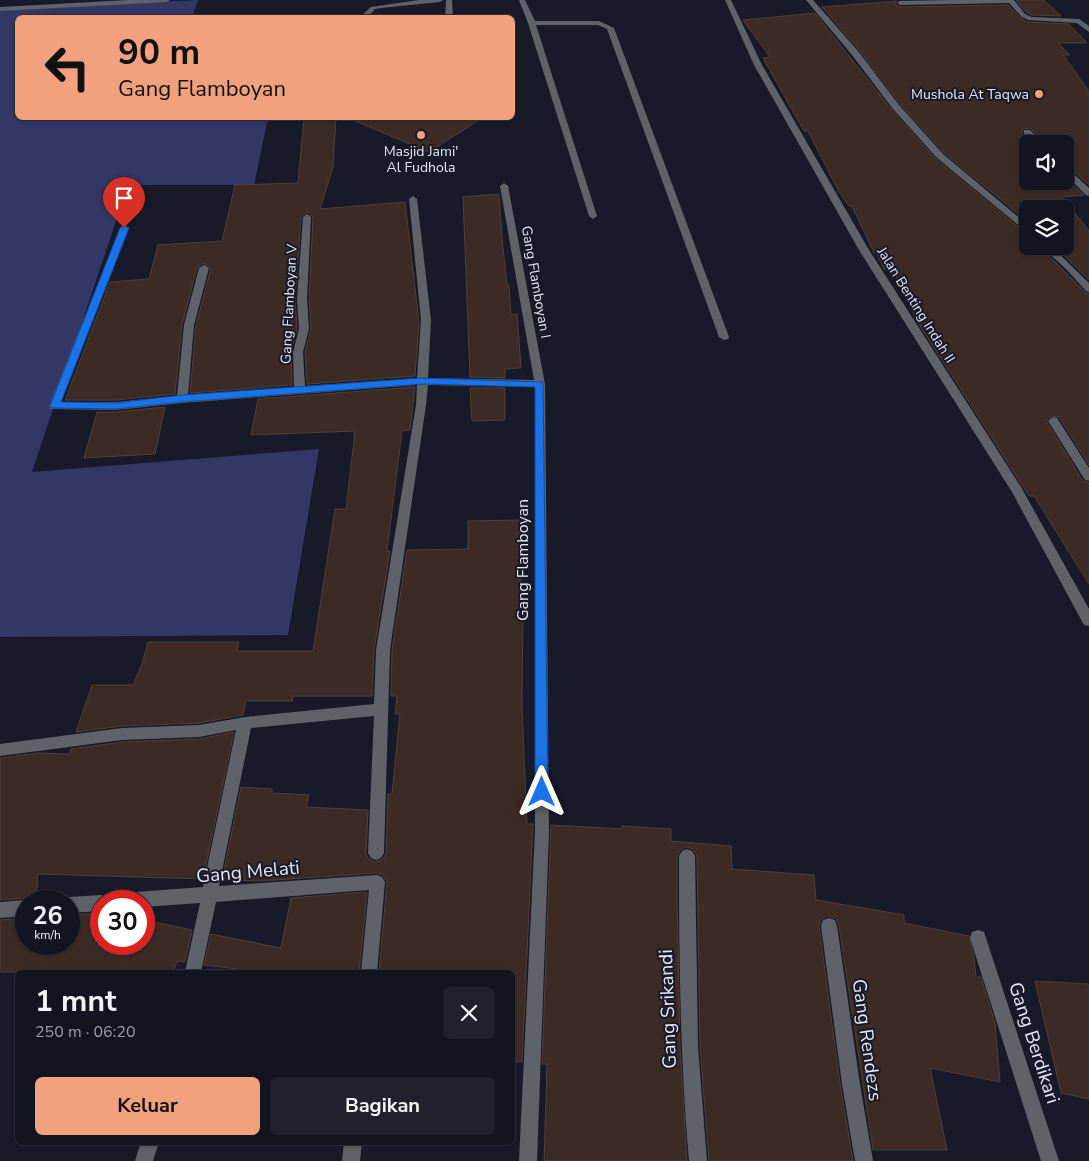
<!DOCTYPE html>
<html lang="id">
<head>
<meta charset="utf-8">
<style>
	body { margin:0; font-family:"Nunito Sans",sans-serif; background:#1f212c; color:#f1f3f6; height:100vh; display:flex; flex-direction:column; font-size:19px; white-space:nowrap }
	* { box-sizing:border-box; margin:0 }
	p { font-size:16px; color:#9c9ea4 }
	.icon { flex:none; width:28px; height:28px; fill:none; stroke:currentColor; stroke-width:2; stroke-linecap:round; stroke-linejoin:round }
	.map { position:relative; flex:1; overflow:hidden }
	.drawer { position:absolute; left:15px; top:970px; width:500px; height:175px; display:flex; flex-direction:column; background:#12141f; border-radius:8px; box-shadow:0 1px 4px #0004,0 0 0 1px #31333d }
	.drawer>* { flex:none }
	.hud { position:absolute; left:15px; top:15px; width:500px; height:105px; border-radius:8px; box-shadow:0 1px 4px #0004,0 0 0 1px #31333d; background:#f1a17d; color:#111; overflow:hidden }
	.tools { position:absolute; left:1019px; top:135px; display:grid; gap:10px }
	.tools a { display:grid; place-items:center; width:55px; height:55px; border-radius:8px; background:#12141f; box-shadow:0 1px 4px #0004,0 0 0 1px #31333d; font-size:25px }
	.speed { position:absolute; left:15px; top:890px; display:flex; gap:10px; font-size:25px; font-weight:700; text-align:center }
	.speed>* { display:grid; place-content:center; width:65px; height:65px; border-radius:50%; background:#12141f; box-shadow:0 1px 4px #0004,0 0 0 1px #31333d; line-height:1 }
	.speed small { font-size:12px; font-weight:400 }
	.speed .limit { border:8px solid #d22; background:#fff; color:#111 }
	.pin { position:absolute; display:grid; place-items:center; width:42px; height:42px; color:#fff; margin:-51px -21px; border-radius:50% 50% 50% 0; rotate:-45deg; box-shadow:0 0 5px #0007 }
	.pin .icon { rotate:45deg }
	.me { position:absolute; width:55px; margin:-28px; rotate:0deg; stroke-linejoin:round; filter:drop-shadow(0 0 4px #0008) }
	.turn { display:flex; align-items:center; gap:18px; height:105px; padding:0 20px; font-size:22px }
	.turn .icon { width:65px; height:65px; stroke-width:2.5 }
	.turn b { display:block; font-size:35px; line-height:42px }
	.round { display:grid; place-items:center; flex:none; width:52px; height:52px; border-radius:8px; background:#1f212c }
	.headline { display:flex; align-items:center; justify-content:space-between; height:85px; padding:0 20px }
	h1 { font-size:30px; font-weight:700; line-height:38px }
	.primary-button { display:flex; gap:10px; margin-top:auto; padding:10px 20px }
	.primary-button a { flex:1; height:58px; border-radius:8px; background:#f1a17d; color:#111; font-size:20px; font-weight:700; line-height:58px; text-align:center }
	.primary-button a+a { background:#1f212c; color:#f1f3f6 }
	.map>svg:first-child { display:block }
	.green { fill:#323766 }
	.building { fill:#3c2b24; stroke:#513f38 }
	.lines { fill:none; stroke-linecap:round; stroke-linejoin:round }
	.service { fill:#60626a; fill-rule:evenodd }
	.minor { fill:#60626a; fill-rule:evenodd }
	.route { fill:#1a73e8; stroke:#114b97 }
	.poi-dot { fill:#f1a17d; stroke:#181a29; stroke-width:2 }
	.labels { text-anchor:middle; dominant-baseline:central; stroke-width:4; stroke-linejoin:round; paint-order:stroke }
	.far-poi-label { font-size:14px; fill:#e6e8f3; stroke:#181a29; text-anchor:end }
	.far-street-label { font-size:14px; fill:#e6e8f3; stroke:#181a29 }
	.street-label { font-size:16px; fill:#e6e8f3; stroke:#181a29 }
	.near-street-label { font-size:19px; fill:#e6e8f3; stroke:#181a29 }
</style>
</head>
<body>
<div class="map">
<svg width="1089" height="1161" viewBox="0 0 1089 1161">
	<rect width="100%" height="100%" fill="#181a29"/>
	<path class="green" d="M 198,0 L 192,17 L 18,18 L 18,118 L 268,118 L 254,185 L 128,185 L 32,472 L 319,449 L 288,635 L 0,637 L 0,9 Z"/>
	<path class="building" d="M 1016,0 L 1044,0 L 1061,16 L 1032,15 L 1026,12 Z
		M 897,1 L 895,4 L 900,7 L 1008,5 L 1020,17 L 1027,22 L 1069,24 L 1087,43 L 1058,43 L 1070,55 L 1063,55 L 1089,91 L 1089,185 L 1065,164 L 1065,144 L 1046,144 L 1030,128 L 1023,129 L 1022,134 L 1032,144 L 1028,144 L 1028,181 L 1065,181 L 1065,177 L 1084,195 L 1062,197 L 1089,231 L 1089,280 L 1054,246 L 1065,246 L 1065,209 L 1028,209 L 1028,222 L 944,153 L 900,104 L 859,50 L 822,7 Z
		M 815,13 L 892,110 L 936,159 L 1028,235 L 1028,246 L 1039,246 L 1085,292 L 1089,294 L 1089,465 L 1059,417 L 1052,416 L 1046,421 L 1083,481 L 1089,483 L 1089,584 L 1034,496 L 1029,496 L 917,321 L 892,269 L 884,269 L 876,252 L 874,253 L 852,206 L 849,206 L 838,190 L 808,131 L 804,131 L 763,58 L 770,57 L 743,20 Z
		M 304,118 L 336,118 L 333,167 L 320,209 L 405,202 L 419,322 L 415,376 L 307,384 L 305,352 L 311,329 L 309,299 L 313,217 L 307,212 L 301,217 L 295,299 L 297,329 L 291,352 L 292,385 L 190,393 L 196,325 L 211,268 L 203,263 L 197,268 L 182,325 L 175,394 L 116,400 L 65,400 L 110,282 L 149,279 L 158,245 L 222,241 L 235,185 L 298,183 Z
		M 348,118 L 482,118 L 429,152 Z
		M 499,194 L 502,238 L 507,285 L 509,285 L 511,315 L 517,314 L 521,368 L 505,369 L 505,378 L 470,377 L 463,197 Z
		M 415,387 L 410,430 L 402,431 L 387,551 L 390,551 L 374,650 L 372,696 L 293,696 L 292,701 L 246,701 L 243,715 L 199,723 L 122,726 L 76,732 L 92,685 L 133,685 L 142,664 L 148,642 L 239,642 L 237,651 L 313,651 L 335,509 L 346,509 L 355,431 L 251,435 L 258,399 Z
		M 470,388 L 505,388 L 505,420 L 472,421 Z
		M 165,407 L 155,454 L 84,458 L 97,412 L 116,412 Z
		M 519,520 L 521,610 L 523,610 L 522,707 L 527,824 L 533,824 L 522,1062 L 512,1062 L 512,972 L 379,972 L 387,882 L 383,875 L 377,873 L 260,881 L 222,880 L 241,787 L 272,789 L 272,793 L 309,795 L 306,807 L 368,810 L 366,854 L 369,859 L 375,862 L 383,859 L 386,853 L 388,794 L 392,794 L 400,714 L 395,714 L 397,696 L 391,696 L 392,650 L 407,550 L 468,549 L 468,521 Z
		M 234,732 L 203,879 L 38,874 L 36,898 L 51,901 L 30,901 L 26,898 L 0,900 L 0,758 L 39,753 L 69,754 L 71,749 L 122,742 L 199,739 Z
		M 551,825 L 622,829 L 622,826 L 671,829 L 671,841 L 731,846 L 732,869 L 814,875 L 816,900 L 904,915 L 904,923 L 969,936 L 974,957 L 976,977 L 981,977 L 995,1023 L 1000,1082 L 930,1068 L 947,1150 L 873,1150 L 839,926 L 836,918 L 828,916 L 821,919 L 819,926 L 840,1084 L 853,1161 L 709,1161 L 700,1047 L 697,856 L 693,849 L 686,847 L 680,850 L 677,856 L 677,894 L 680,1047 L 687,1161 L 544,1161 L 547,1064 L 542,1064 Z
		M 367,892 L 359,972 L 235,972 L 237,969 L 204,965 L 211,934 L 281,948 L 291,898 Z
		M 101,913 L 101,944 L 144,944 L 144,920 L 192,930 L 185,962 L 177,961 L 173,972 L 0,972 L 0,920 L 26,918 L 26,944 L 69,944 L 69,915 Z
		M 1035,981 L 1089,984 L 1089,1099 L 1061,1093 Z"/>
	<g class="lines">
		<path class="service" d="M 419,0 L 443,0 L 440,2 L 381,8 L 375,9 L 367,18 L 360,17 L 371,7 Z
			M 446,0 L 452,0 L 453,18 L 445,18 Z
			M 519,0 L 525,0 L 535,21 L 599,21 L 614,28 L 729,337 L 728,339 L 724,340 L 719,337 L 607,29 L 598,25 L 536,25 L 597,216 L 593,219 L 589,216 L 528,23 Z"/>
		<path class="minor" d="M 129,0 L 170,0 L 167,2 L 0,11 L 0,7 Z
			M 725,0 L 731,0 L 762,65 L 869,250 L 1021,487 L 1089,609 L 1089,626 L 1084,625 L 1012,492 L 859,250 L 754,65 Z
			M 806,0 L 813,0 L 858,51 L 899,105 L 943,154 L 1028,225 L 1028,233 L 937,158 L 893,109 L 852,55 Z
			M 952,0 L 1014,0 L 1025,14 L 1032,17 L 1079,19 L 1089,26 L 1089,32 L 1077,23 L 1028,20 L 1021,16 L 1009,3 L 900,5 L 897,3 L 900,1 Z
			M 1024,130 L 1030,130 L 1044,144 L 1035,144 L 1024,134 Z
			M 1065,166 L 1089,188 L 1089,196 L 1086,195 L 1065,174 Z
			M 504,183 L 508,186 L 545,384 L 549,831 L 537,1161 L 519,1161 L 535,831 L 535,387 L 428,385 L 426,405 L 390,650 L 384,853 L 381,858 L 376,860 L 371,858 L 368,853 L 374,716 L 251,728 L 219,886 L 377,875 L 382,877 L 385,882 L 377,972 L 361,972 L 369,890 L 216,902 L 201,972 L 185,972 L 200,903 L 144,907 L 144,901 L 114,901 L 116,896 L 122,893 L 203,887 L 236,730 L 199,737 L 122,740 L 0,756 L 0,744 L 122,728 L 199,725 L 245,717 L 374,704 L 376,650 L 416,405 L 417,385 L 182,403 L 116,410 L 50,409 L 49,406 L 121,226 L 124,225 L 129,228 L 61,402 L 116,402 L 177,396 L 184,325 L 199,268 L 204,265 L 209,268 L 194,325 L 188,395 L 294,387 L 293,352 L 299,329 L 297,299 L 303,217 L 307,214 L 311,217 L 307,299 L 309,329 L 303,352 L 305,386 L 417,378 L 421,320 L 409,199 L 413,196 L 417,199 L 431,320 L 428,378 L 534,380 L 500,186 Z
			M 1041,246 L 1051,246 L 1089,283 L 1089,292 L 1086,291 L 1067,270 Z
			M 1053,417 L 1057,418 L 1089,468 L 1089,481 L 1085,480 L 1048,421 Z
			M 687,849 L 692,851 L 695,856 L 698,1047 L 707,1161 L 689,1161 C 680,1059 679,958 679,856 L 682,851 Z
			M 101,895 L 107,898 L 108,901 L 101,901 L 101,911 L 69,913 L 69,901 L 63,901 L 69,897 Z
			M 26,900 L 28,901 L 26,901 L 26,916 L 0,918 L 0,902 Z
			M 829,918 L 835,920 L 837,926 L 860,1084 L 873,1161 L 855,1161 L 842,1084 L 821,926 L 823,920 Z
			M 978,930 L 984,932 L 986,938 L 1059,1161 L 1041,1161 L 970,938 L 972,932 Z
			M 141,1142 L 159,1142 L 153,1161 L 135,1161 Z
			M 344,1142 L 362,1142 L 360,1161 L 342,1161 Z"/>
	</g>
	<path class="route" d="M 124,225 L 129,228 L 61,402 L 116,403 L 182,395 L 422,378 L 543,382 L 548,792 L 546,796 L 542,798 L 537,796 L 535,792 L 535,387 L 422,384 L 182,402 L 116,409 L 51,408 L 50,406 L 120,228 Z"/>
	<g class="poi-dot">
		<circle cx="1039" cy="94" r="5"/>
		<circle cx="421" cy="135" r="5"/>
	</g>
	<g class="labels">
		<g class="far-poi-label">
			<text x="1029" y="94">Mushola At Taqwa</text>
			<text x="421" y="151" text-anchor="middle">Masjid Jami'<tspan x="421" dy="16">Al Fudhola</tspan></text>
		</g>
		<g class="far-street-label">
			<text transform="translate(536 282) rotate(80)">Gang Flamboyan I</text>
			<text transform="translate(289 304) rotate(-87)">Gang Flamboyan V</text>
			<text transform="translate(916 305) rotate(58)">Jalan Benting Indah II</text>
		</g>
		<g class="street-label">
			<text transform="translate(523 560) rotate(-90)">Gang Flamboyan</text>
		</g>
		<g class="near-street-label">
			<text transform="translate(248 872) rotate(-5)">Gang Melati</text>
			<text transform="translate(668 1009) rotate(-92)">Gang Srikandi</text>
			<text transform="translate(867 1040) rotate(82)">Gang Rendezs</text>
			<text transform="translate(1034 1043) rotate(72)">Gang Berdikari</text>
		</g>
	</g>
</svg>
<div class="tools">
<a><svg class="icon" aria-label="sound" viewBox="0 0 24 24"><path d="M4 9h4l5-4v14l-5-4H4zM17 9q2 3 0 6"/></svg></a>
<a><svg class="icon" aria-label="layers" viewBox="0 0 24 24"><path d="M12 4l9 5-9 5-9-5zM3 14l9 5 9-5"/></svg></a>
</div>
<div class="speed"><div>26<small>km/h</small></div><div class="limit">30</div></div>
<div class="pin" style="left:124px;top:228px;background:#d93025"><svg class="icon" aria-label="arrive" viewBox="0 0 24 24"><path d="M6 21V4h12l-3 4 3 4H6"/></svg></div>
<svg class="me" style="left:542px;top:792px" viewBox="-20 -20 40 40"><path d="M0-17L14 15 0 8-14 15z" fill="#1a73e8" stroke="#fff" stroke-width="4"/></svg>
<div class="hud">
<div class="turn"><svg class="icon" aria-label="left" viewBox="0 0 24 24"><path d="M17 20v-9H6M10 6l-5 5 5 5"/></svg><div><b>90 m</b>Gang Flamboyan</div></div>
</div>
<section class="drawer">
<div class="headline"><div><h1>1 mnt</h1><p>250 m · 06:20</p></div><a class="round"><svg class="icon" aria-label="close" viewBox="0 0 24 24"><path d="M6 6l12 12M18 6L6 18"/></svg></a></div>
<div class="primary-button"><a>Keluar</a><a>Bagikan</a></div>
</section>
</div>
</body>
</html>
